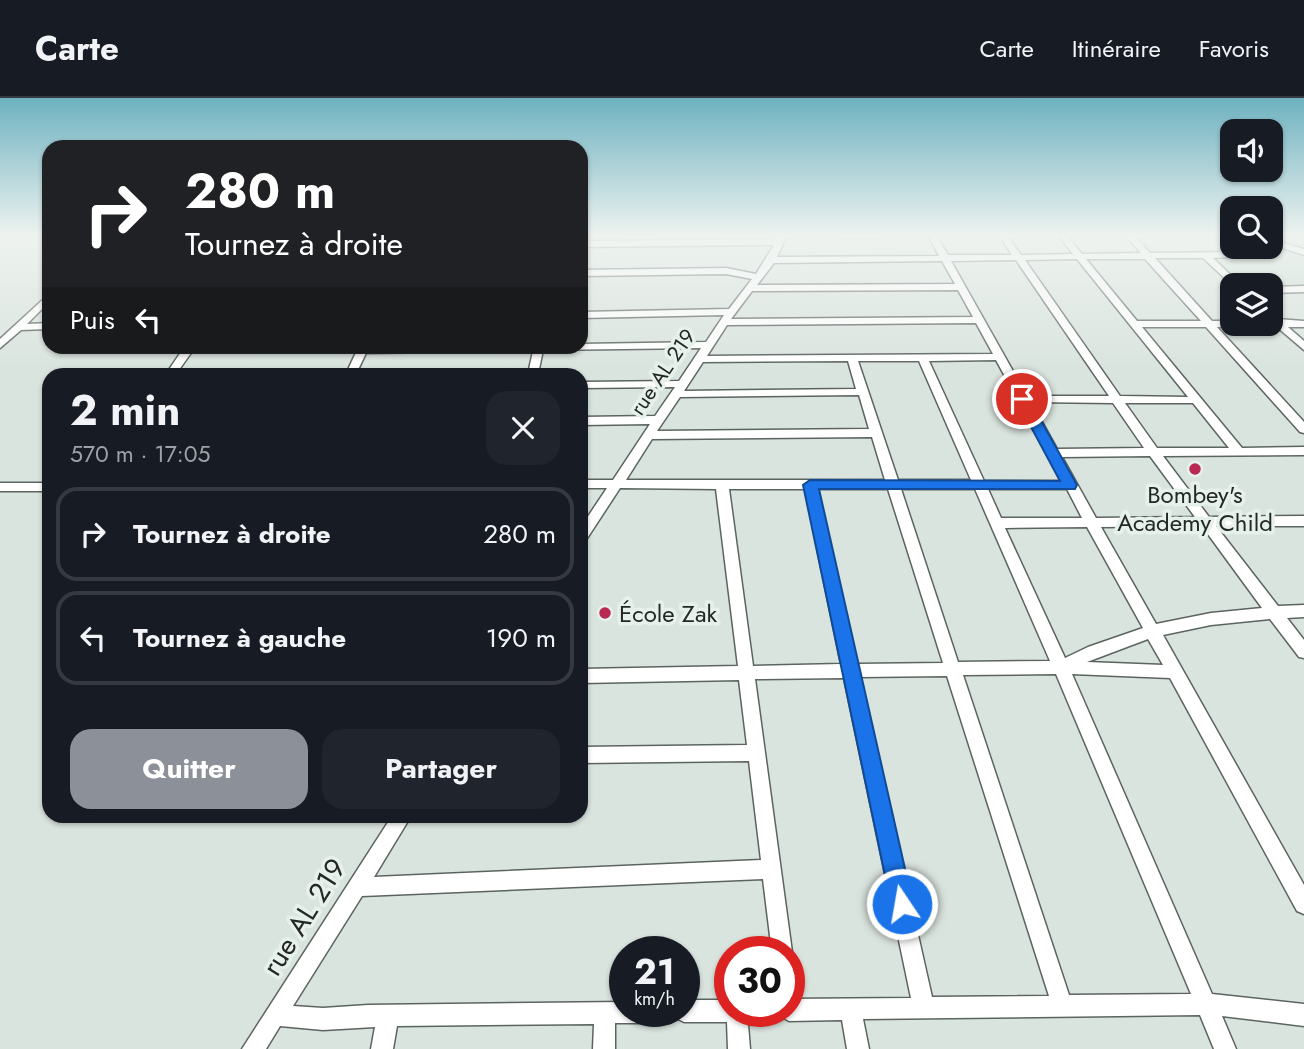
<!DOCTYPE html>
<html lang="fr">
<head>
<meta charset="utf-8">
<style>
	body { margin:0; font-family:Jost,sans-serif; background:#20242c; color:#f1f3f6; height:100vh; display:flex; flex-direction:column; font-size:26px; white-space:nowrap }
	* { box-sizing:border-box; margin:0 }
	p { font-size:23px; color:#9ea1a6 }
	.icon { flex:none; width:38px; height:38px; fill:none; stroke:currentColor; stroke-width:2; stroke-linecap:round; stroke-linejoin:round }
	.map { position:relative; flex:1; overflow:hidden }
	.side { position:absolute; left:42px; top:270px; width:546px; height:455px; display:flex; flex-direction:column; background:#171b24; border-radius:21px; box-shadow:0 2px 5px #0004 }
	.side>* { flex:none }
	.guide { position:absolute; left:42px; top:42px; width:546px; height:214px; border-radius:21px; box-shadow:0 2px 5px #0004; background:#202124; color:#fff; overflow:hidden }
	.controls { position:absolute; left:1220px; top:21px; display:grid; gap:14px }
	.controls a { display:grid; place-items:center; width:63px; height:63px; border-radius:14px; background:#171b24; box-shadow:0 2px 5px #0004; font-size:35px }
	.speed { position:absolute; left:609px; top:838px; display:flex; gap:14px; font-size:35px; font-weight:700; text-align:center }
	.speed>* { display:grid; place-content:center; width:91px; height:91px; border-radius:50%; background:#171b24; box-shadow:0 2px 5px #0004; line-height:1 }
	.speed small { font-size:18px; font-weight:400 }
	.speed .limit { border:10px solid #d22; background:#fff; color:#111 }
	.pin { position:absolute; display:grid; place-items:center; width:60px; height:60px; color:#fff; margin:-30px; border:4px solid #fff; border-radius:50%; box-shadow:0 2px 7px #0007 }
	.me { position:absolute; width:77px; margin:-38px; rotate:348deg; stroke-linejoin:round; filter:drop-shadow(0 0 5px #0008) }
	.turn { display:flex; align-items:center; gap:24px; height:147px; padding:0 28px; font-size:32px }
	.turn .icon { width:91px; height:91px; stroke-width:2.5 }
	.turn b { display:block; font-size:49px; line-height:60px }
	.then { display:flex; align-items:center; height:66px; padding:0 28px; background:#0003; gap:14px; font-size:26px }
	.round { display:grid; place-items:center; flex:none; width:74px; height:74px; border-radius:21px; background:#20242c }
	.summary { display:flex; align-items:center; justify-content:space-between; height:119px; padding:0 28px }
	h1 { font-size:42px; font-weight:700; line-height:52px }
	.cta { display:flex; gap:14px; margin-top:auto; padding:14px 28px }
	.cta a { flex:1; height:80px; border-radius:21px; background:#8c9099; color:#fff; font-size:28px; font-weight:700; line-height:80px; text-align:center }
	.cta a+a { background:#20242c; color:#f1f3f6 }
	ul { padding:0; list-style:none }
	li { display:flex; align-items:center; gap:21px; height:94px; margin:0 14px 10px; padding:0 14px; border:4px solid #363941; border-radius:21px }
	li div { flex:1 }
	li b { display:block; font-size:26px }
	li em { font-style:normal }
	header { display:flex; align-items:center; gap:42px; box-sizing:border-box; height:98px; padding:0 35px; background:#171b24; border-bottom:2px solid #363941 }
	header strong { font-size:33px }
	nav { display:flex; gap:38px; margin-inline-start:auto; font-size:24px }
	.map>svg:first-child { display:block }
	.built { fill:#cbddd2 }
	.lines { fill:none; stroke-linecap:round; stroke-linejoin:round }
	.minor-casing { stroke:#5c645f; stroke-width:3 }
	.minor { fill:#fff; fill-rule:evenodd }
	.route { fill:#1a73e8; stroke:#114b97; stroke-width:2 }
	.poi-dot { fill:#b92952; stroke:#e7f1eb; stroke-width:2.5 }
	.labels { text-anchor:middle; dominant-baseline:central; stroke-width:7; stroke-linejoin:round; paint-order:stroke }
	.far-street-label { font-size:21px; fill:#242825; stroke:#e7f1eb }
	.poi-label { font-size:24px; fill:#242825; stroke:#e7f1eb }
	.near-street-label { font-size:28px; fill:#242825; stroke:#e7f1eb }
</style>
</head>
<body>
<header>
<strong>Carte</strong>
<nav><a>Carte</a><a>Itinéraire</a><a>Favoris</a></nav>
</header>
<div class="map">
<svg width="1304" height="951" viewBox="0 0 1304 951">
	<rect width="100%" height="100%" fill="#dae4de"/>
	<path class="built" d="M 1271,146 L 1304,158 L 1304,189 L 1242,187 L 1216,162 L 1239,161 L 1258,149 Z"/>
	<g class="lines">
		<defs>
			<path id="minor" d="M 779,137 L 787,137 L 777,159 L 939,158 L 928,137 L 936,137 L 948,157 L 1012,157 L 999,137 L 1007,137 L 1021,157 L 1073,156 L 1058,137 L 1066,137 L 1082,156 L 1141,155 L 1125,137 L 1134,137 L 1150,155 L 1228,154 L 1237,149 L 1247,149 L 1233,159 L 1213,160 L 1241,187 L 1232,187 L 1203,160 L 1155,160 L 1212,223 L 1232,223 L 1232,226 L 1270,226 L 1270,223 L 1277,221 L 1304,223 L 1304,229 L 1288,229 L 1304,243 L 1304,252 L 1277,229 L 1217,229 L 1304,324 L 1304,335 L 1300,334 L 1206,229 L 1142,229 L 1242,350 L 1304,349 L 1304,357 L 1163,358 L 1209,419 L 1304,418 L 1304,428 L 1216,428 L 1278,508 L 1304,507 L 1304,519 L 1287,520 L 1304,542 L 1304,560 L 1299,559 L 1270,521 L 1211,527 L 1163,537 L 1304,787 L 1304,816 L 1297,813 L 1170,580 L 1072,576 L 1212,896 L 1304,906 L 1304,928 L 1222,918 L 1236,951 L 1214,951 L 1200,917 L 863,921 L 869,951 L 847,951 L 842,922 L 789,923 L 782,919 L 779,914 L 789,914 L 789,901 L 911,900 L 844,580 L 755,581 L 792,854 L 789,861 L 789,854 L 772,854 L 763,781 L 362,798 L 293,908 L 323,910 L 368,907 L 625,904 L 625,914 L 684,914 L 684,902 L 730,902 L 730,914 L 747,914 L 750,951 L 728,951 L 727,924 L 684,924 L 678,921 L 670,925 L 615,925 L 615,951 L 593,951 L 594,926 L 397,928 L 393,951 L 371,951 L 375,929 L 323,932 L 280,928 L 266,951 L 242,951 L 392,718 L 411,718 L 374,779 L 761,762 L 749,663 L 581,665 L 581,649 L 747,647 L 739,582 L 581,585 L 581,571 L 738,568 L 716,391 L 620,390 L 586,442 L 581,444 L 581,429 L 607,390 L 581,390 L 581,382 L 613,382 L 650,326 L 581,327 L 581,319 L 655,318 L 675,289 L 581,290 L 581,284 L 679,283 L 701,250 L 543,252 L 538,276 L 528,276 L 533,253 L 366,255 L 356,276 L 346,276 L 359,248 L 581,248 L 581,246 L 706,244 L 724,217 L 581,220 L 581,214 L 729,211 L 752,181 L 726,176 L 581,178 L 581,172 L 726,170 L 756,176 L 774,147 L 581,149 L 581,143 L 777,141 ZM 1077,161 L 1188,299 L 1120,298 L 1025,162 ZM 1086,161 L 1145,161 L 1201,223 L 1137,223 ZM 1016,162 L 1109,298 L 1027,298 L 951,163 ZM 942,163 L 955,186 L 757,187 L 774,165 ZM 958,192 L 973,219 L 731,221 L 752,193 ZM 976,225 L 993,256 L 707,258 L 727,227 ZM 996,262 L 1062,383 L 984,383 L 929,263 ZM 848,263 L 856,291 L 684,293 L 703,264 ZM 858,263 L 919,263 L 971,382 L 898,382 ZM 859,297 L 869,331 L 657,333 L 680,299 ZM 1031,304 L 1113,305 L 1144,350 L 1057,351 ZM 1125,305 L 1193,305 L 1229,350 L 1157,350 ZM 872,339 L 885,382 L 626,382 L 652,341 ZM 1150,358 L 1195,419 L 1096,420 L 1062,359 ZM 729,391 L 805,391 L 841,566 L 753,568 ZM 817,391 L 888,391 L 943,565 L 857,566 ZM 901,391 L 975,391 L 1050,563 L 958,564 ZM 988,391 L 1067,391 L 1082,420 L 1001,420 ZM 1202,428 L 1262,510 L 1211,515 L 1156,526 L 1101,429 ZM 1087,429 L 1143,530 L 1088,549 L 1065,560 L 1005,430 ZM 1148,541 L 1163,567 L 1087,564 ZM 1056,576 L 1191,896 L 1069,897 L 963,577 ZM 947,578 L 1049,898 L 932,899 L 860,579 Z
				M 835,137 L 877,137 L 873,140 L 839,140 Z
				M 1270,141 L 1304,151 L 1304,157 L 1270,146 Z
				M 1304,188 L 1304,194 L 1270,195 L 1270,189 Z
				M 49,196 L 49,204 L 27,226 L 49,225 L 49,231 L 21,232 L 0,250 L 0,241 Z
				M 185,248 L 196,248 L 176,276 L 166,276 Z
				M 0,385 L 49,385 L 49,393 L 0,393 Z"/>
		</defs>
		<use href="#minor" class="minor-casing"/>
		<use href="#minor" class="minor"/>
	</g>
	<linearGradient id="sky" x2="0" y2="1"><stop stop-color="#6eb2c0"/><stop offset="0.51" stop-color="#eef3f0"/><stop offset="1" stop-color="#eef3f0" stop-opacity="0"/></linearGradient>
	<rect width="1304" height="270" fill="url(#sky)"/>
	<path class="route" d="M 1018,298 L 1029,301 L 1077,387 L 1075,391 L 819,391 L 913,806 L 910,813 L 902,817 L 894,813 L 891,806 L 803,387 L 810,382 L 1060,383 L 1016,301 Z"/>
	<g class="poi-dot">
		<circle cx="1195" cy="371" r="7"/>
		<circle cx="605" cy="515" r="7"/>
	</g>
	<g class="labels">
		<g class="far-street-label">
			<text transform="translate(663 274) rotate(-56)">rue AL 219</text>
		</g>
		<g class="poi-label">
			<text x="1195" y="396">Bombey's<tspan x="1195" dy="28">Academy Child</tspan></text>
			<text x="619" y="515" text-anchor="start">École Zak</text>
		</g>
		<g class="near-street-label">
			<text transform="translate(304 819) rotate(-58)">rue AL 219</text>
		</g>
	</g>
</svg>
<div class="controls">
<a><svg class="icon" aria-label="sound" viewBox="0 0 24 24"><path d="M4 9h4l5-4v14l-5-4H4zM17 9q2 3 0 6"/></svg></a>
<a><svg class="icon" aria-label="search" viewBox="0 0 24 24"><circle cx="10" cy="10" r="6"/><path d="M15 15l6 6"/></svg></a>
<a><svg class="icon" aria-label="layers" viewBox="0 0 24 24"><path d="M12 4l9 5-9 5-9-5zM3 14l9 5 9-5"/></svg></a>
</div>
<div class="speed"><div>21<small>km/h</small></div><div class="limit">30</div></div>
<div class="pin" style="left:1022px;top:301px;background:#d93025"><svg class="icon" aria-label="arrive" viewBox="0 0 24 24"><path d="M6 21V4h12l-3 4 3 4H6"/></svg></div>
<svg class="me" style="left:902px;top:806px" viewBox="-20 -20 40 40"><circle r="17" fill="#1a73e8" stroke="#fff" stroke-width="3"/><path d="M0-11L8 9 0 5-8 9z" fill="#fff"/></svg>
<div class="guide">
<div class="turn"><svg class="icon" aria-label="right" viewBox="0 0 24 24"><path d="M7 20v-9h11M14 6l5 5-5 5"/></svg><div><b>280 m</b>Tournez à droite</div></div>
<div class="then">Puis<svg class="icon" aria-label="left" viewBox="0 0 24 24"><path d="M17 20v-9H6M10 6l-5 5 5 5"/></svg></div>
</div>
<section class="side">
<div class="summary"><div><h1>2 min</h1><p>570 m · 17:05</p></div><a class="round"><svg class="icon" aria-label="close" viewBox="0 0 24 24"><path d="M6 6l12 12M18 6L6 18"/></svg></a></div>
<ul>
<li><svg class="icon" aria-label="right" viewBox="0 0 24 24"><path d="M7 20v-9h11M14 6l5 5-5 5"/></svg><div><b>Tournez à droite</b></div><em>280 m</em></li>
<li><svg class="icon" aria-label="left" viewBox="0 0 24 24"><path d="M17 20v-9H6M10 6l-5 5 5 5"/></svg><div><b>Tournez à gauche</b></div><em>190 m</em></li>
</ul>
<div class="cta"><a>Quitter</a><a>Partager</a></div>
</section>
</div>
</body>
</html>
